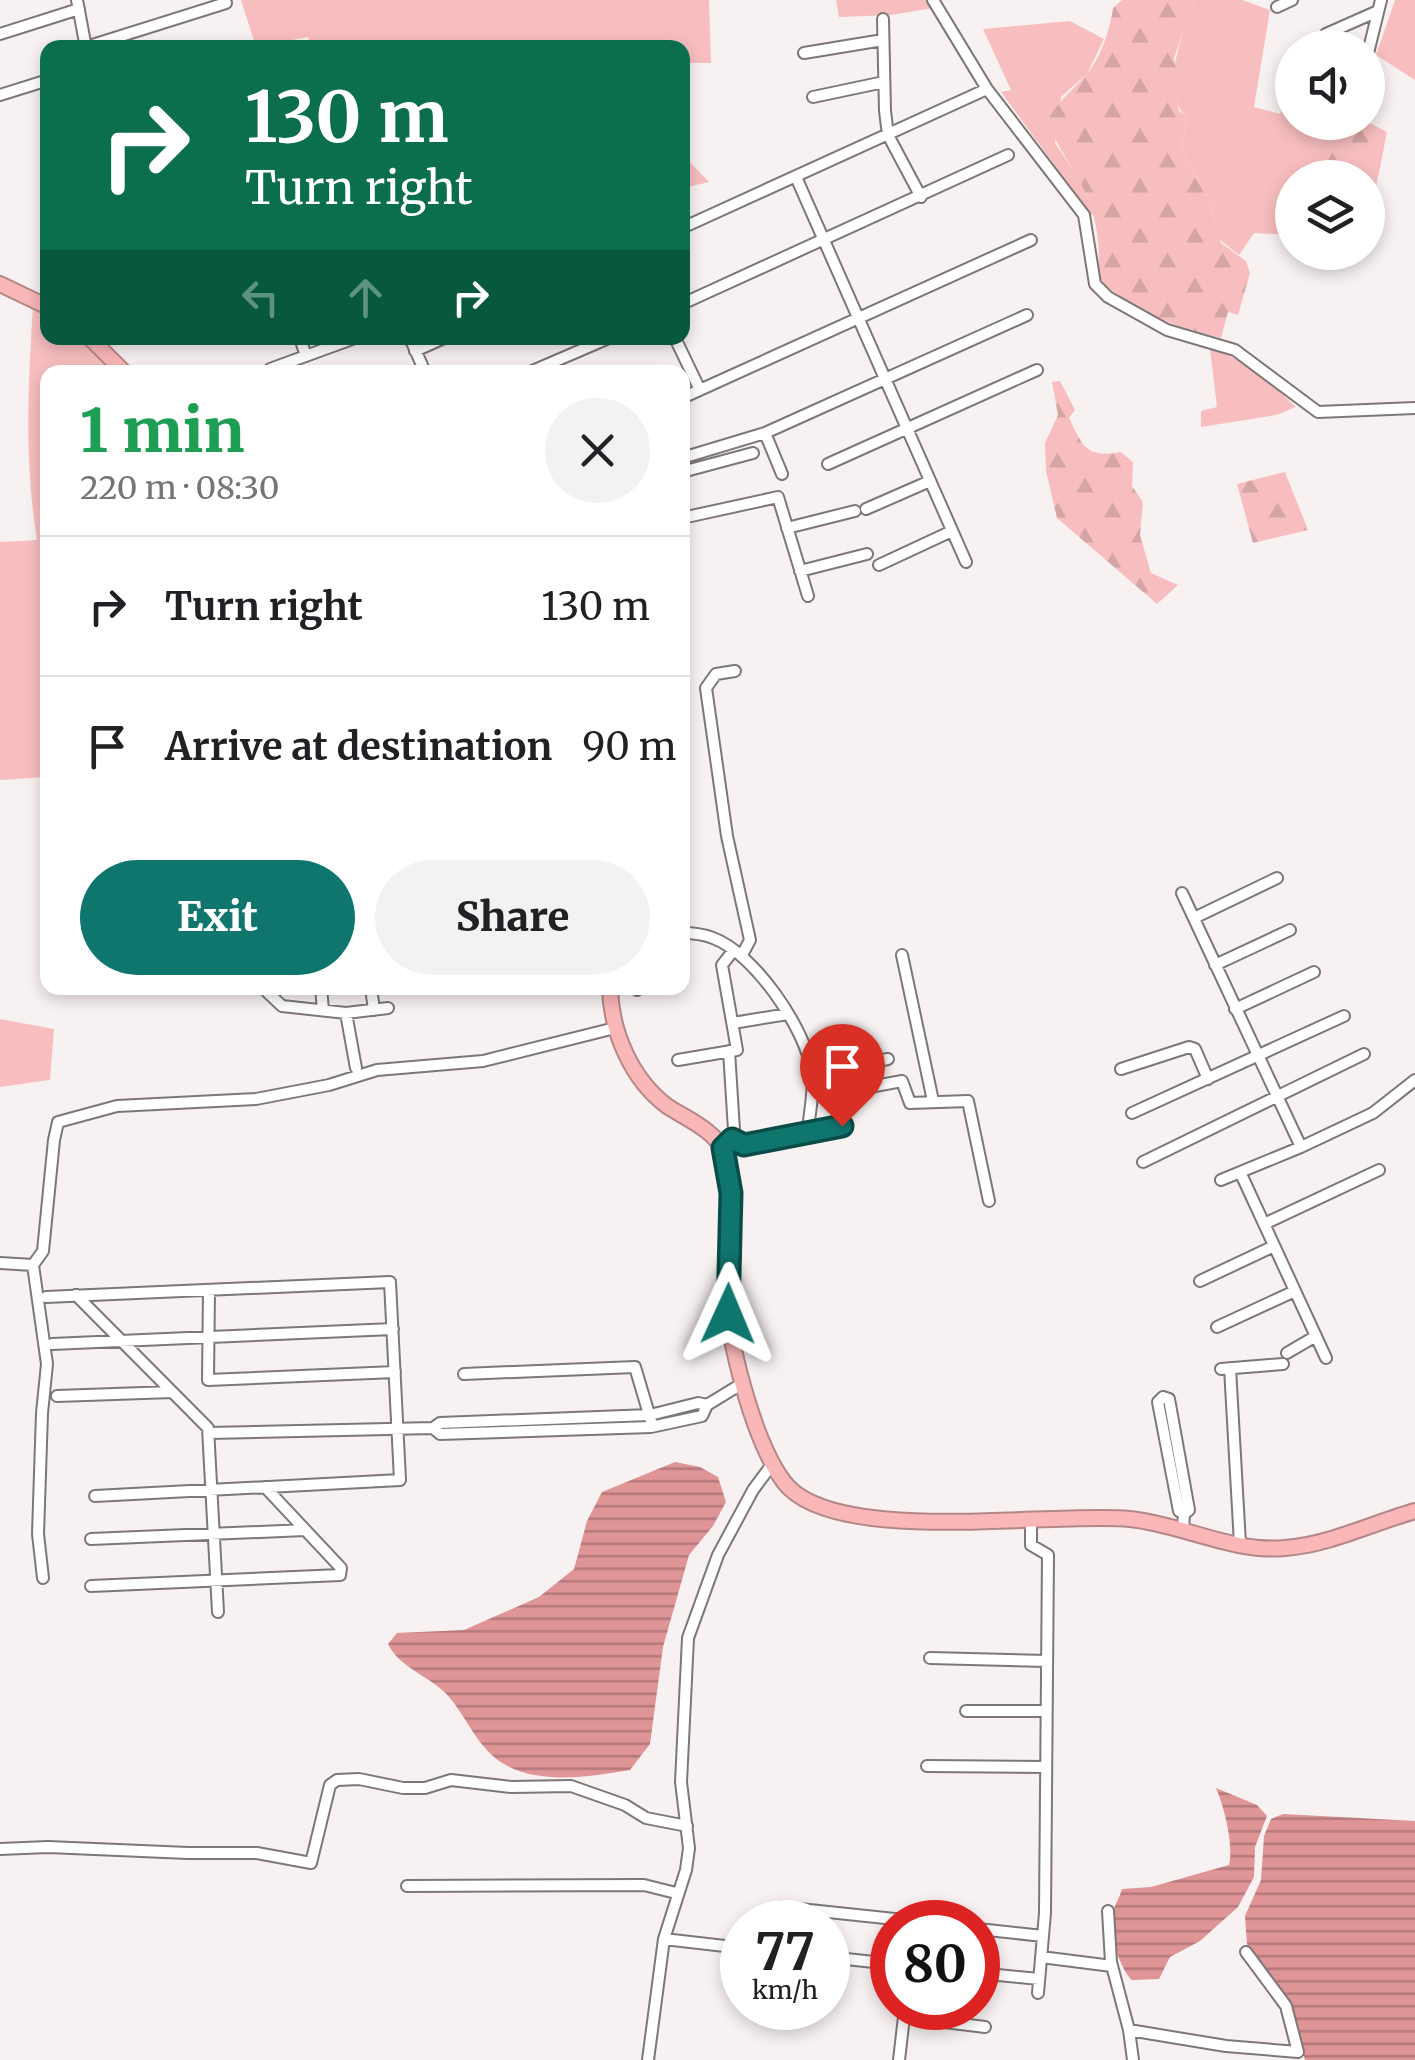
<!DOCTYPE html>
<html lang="en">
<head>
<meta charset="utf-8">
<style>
	body { margin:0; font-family:Merriweather,serif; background:#f2f2f2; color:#202124; height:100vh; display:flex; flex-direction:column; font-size:38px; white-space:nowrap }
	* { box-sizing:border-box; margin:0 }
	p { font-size:32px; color:#757577 }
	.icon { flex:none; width:55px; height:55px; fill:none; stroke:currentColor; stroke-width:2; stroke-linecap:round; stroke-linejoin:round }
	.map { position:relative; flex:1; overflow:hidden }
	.side { position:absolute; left:40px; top:365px; width:650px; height:630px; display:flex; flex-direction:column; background:#fff; border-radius:20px; box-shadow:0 5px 15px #0003 }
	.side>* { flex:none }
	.guide { position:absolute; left:40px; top:40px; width:650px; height:305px; border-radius:20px; box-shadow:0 5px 15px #0003; background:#0b6e4f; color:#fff; overflow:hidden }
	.buttons { position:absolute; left:1275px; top:30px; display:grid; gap:20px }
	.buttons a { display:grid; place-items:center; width:110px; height:110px; border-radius:50%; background:#fff; box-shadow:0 5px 15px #0003; font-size:50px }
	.speed { position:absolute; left:720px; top:1900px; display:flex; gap:20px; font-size:50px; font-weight:700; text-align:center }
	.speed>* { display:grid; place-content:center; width:130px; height:130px; border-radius:50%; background:#fff; box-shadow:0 5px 15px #0003; line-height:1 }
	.speed small { font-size:25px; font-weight:400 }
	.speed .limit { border:15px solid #d22; background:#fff; color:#111 }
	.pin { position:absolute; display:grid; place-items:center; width:85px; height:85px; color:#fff; margin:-102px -42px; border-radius:50% 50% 50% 0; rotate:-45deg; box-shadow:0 0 10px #0007 }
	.pin .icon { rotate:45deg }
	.me { position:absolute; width:110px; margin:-55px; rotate:1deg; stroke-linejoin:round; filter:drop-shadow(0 0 8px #0008) }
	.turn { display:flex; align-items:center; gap:35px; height:210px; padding:0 40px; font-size:45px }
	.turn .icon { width:130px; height:130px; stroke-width:2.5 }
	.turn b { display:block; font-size:70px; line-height:85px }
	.lanes { display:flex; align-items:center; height:95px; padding:0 40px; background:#0003; justify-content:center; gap:50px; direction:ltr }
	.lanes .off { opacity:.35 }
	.round { display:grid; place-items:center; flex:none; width:105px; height:105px; border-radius:52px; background:#f2f2f2 }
	.summary { display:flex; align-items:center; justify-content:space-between; height:170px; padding:0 40px }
	h1 { font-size:60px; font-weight:800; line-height:75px; color:#1e9e55 }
	.action { display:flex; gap:20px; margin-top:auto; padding:20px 40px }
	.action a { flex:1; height:115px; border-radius:60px; background:#0f766e; color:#fff; font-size:40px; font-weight:800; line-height:115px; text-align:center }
	.action a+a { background:#f2f2f2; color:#202124 }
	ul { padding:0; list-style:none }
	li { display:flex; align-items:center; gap:30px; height:140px; padding:0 40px; border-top:2px solid #e0e0e0 }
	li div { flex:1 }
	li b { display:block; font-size:38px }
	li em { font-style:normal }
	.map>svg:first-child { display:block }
	.grass { fill:#f8bebf }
	.forest { fill:url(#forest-firs) }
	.water { fill:url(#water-rules) }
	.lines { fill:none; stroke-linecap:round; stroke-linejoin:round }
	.minor-casing { stroke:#7d7777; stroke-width:14 }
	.highway-casing { stroke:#b38787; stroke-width:18 }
	.minor { stroke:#fff; stroke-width:10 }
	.highway { stroke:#fab7b8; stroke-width:14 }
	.route-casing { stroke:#0a4d48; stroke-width:25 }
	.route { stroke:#0f766e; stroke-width:18 }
</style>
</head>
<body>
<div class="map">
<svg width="1415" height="2060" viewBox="0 0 1415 2060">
	<defs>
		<pattern id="forest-firs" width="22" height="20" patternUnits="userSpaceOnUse" patternTransform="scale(2.5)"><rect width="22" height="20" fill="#f8bebf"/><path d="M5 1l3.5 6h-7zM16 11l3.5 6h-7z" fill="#d5a4a4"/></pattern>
		<pattern id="water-rules" width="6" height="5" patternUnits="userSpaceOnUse" patternTransform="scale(2.5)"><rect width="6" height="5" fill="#df9496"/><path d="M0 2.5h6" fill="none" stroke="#b5797b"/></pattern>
	</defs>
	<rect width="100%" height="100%" fill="#f8f1f1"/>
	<path class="grass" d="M 241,0 L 709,0 L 711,63 L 683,63 L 682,48 L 313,48 L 308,37 L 256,47 Z
		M 836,0 L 929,0 L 933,8 L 891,15 L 839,17 Z
		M 1194,0 L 1242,0 L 1270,10 L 1254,107 L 1280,114 L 1289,88 L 1292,89 L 1292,122 L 1332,123 L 1278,200 L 1292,202 L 1292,235 L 1254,233 L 1239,255 L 1220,240 L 1208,197 L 1181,149 L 1187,117 C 1158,93 1184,29 1194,0 Z
		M 1395,0 L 1415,0 L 1415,80 L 1376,55 Z
		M 1070,21 L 1104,39 L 1087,74 L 1061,97 L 1055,143 L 1079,179 L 1095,215 L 1091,215 L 1001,92 L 1011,90 L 983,29 Z
		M 683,155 L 709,182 L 683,188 Z
		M 33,306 L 47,315 L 48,338 L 80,338 L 106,362 L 107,372 L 48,372 L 47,777 L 0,780 L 0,542 L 37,540 C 24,461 28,385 33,306 Z
		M 1210,349 C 1245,358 1270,382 1296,407 L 1276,415 L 1201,427 L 1201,411 L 1217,407 Z
		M 0,1019 L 54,1029 L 50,1080 L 0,1087 Z"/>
	<path class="forest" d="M 1122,0 L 1194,0 L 1174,58 L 1182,90 L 1176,99 L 1179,111 L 1187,117 L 1181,149 L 1208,197 L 1221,243 L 1246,261 L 1250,273 L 1238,315 L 1228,312 L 1221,338 C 1174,326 1133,314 1098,277 C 1101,240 1096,209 1077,177 C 1066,157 1055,143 1048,120 C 1061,98 1069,94 1085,76 C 1100,60 1110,30 1113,8 Z
		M 1368,122 L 1387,132 L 1371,212 L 1368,211 L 1368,178 L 1294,177 L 1332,123 Z
		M 1060,381 L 1075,410 L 1069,418 C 1083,447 1086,458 1121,452 L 1133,462 L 1132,486 L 1143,502 L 1140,535 L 1151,573 L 1178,585 L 1157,604 L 1057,518 L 1046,471 L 1045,443 L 1058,415 L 1052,382 Z
		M 1285,472 L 1308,530 L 1253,543 L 1237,484 Z"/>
	<path class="water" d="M 675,1462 L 700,1467 L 718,1477 L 726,1502 L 713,1526 L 689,1555 L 663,1647 L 650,1744 L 630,1770 C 588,1777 530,1787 494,1757 C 472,1738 462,1707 441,1689 C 423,1674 398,1665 388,1644 L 397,1633 L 464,1630 L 539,1597 L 574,1569 L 587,1521 L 602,1492 Z
		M 1216,1788 L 1257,1805 L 1267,1816 L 1255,1847 L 1254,1877 L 1238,1907 L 1200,1941 L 1170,1957 L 1159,1979 L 1132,1980 C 1119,1968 1108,1929 1113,1911 C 1115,1904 1120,1897 1122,1889 L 1151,1887 L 1229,1865 C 1234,1845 1224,1806 1216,1788 Z
		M 1283,1814 L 1415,1821 L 1415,2060 L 1305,2060 L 1290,2004 L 1261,1970 L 1247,1944 L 1245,1916 L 1261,1880 L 1264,1836 L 1271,1819 Z"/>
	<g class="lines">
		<defs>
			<path id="minor" d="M 77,0 L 86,48
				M 933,0 L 987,89 L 1084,215 L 1095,284 L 1108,297 L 1167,330 L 1235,350 L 1318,412 L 1415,408
				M 1277,7 L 1292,0
				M 883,19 L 885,111 L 888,135 L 921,197
				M 0,34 L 79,9
				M 1326,34 L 1378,11
				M 86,47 L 226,3
				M 238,48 L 239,47
				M 804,53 L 883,40
				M 1368,53 L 1381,0
				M 0,95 L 48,80
				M 813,97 L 884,82
				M 796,177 L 966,562
				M 682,228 L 987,89
				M 682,304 L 1008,155
				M 300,338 L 306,356
				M 410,338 L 425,372
				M 675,338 L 700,390
				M 415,351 L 444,338
				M 271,372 L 270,369 L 355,338
				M 530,372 L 609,338
				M 682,398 L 1031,240
				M 765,433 L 782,474
				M 682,458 L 765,433 L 1027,315
				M 828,464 L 1037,370
				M 682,472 L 753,453
				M 866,509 L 930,481
				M 682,518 L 778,497 L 808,596
				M 787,528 L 855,511
				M 879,565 L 952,531
				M 800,571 L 867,554
				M 735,671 L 716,674 L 706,688 L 727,836 L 750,940 L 742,955
				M 1182,893 L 1301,1147
				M 1194,918 L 1277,878
				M 682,933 C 693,933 703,934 713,938 C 754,953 805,1028 812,1071 C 815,1090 809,1113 808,1132
				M 902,955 L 933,1101
				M 1215,965 L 1290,930
				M 263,988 L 282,1006 L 346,1013 L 388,1008
				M 321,988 L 323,1010
				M 371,988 L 374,1010
				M 637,988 L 637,990
				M 1235,1009 L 1314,972
				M 346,1013 L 356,1068
				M 733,1023 L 788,1014
				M 729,1051 L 734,1130 L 731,1141
				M 678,1060 L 737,1050 L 722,965 L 733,951
				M 1121,1069 L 1189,1047 L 1195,1049 L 1208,1079
				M 812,1073 L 888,1059
				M 1132,1113 L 1344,1016
				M 732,1139 L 745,1145 L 842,1126 L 848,1091 L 902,1081 L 910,1103 L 968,1101 L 989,1201
				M 1143,1162 L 1364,1054
				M 1241,1174 L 1326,1358
				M 1221,1180 L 1301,1147 L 1373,1113 L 1415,1080
				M 1264,1224 L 1379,1170
				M 0,1263 L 33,1265 L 43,1251 L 54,1140 L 58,1122 L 117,1106 L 256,1099 L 329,1085 L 377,1070 L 483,1061 L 615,1028
				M 33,1265 L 47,1364 L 42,1413 L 38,1534 L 43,1578
				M 1200,1281 L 1274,1246
				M 209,1290 L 208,1380 L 395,1372
				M 76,1295 L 208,1428 L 218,1612
				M 46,1297 L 390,1282 L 400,1480 L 95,1496
				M 1217,1327 L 1295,1291
				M 52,1344 L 393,1329
				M 1287,1353 L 1316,1336
				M 1230,1368 L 1240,1544
				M 1221,1369 L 1283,1364
				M 464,1374 L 635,1367 L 651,1421
				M 57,1396 L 172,1392
				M 1163,1397 L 1169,1399 L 1189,1510 L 1184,1514 L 1183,1528
				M 1163,1397 L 1158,1402 L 1179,1511 L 1184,1514
				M 433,1428 L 440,1434 L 651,1427 L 702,1416 L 707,1405
				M 209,1433 L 433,1428 L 440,1423 L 650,1415 L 698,1403 L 707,1405 L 743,1383
				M 1031,1520 L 1031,1545 L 1048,1555 L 1045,1913 L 1038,1993
				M 91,1539 L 305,1530
				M 91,1586 L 340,1575 L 341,1568 L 265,1487
				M 930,1658 L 1047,1661
				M 966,1711 L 1046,1711
				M 927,1766 L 1046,1767
				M 0,1849 L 48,1847 L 188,1853 L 257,1853 L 311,1863 L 330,1785 L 337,1780 L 359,1779 L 403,1788 L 425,1788 L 451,1780 L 511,1787 L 571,1786 L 625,1805 L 646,1818 L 687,1826
				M 407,1886 L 644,1885 L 676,1893
				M 1108,1911 L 1111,1962 L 1129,2030 L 1133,2060
				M 779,1922 L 781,1907 L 923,1922
				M 978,1929 L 1043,1936
				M 664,1939 L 742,1948
				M 828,1957 L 892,1964
				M 1041,1957 L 1112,1966
				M 978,1973 L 1039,1979
				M 904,2017 L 985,2027
				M 1129,2030 L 1226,2046 L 1298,2052 L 1286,2006 L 1246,1952
				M 648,2060 L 664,1939 L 686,1870 L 689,1848 L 681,1782 L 688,1638 L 718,1555 L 753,1490 L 773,1463
				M 899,2060 L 905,2008"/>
			<path id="highway" d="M 0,284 L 48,307
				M 90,338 L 124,372
				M 610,988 C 611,1031 631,1079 667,1106 C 685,1118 717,1131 724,1153 C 739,1195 728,1245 727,1288 C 726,1338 754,1442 784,1482 C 833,1547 1052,1511 1130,1519 C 1181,1524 1233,1553 1285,1548 C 1328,1545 1373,1523 1415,1511"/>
		</defs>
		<use href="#minor" class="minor-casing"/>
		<use href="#highway" class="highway-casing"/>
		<use href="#minor" class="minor"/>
		<use href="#highway" class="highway"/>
	</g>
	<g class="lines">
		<defs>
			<path id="route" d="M 728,1314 L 731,1193 L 723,1148 L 732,1139 L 744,1145 L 842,1126"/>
		</defs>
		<use href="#route" class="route-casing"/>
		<use href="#route" class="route"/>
	</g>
</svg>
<div class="buttons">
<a><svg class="icon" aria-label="sound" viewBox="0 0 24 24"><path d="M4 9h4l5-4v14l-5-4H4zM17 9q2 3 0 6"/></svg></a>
<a><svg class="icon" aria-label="layers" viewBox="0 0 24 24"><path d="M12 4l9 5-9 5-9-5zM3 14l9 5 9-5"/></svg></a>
</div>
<div class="speed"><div>77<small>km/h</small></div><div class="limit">80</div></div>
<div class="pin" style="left:842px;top:1126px;background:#d93025"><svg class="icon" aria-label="arrive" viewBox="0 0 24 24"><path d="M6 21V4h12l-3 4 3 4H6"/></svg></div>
<svg class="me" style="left:728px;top:1314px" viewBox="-20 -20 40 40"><path d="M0-17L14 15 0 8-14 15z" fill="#0f766e" stroke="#fff" stroke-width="4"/></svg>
<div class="guide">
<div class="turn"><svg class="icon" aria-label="right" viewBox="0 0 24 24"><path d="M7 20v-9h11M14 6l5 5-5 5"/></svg><div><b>130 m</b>Turn right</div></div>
<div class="lanes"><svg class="icon off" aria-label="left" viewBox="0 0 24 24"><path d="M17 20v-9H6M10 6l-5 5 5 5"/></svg><svg class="icon off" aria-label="ahead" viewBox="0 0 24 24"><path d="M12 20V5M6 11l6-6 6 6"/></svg><svg class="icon" aria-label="right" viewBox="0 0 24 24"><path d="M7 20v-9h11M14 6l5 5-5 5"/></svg></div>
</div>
<section class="side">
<div class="summary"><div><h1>1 min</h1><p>220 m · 08:30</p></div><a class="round"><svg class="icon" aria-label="close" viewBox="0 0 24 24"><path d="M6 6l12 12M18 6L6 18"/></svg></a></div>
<ul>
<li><svg class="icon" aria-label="right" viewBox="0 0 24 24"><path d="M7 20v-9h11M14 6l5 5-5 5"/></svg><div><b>Turn right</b></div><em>130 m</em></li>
<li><svg class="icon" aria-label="arrive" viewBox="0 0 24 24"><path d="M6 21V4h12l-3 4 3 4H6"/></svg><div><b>Arrive at destination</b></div><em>90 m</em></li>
</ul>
<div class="action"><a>Exit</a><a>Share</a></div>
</section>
</div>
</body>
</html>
